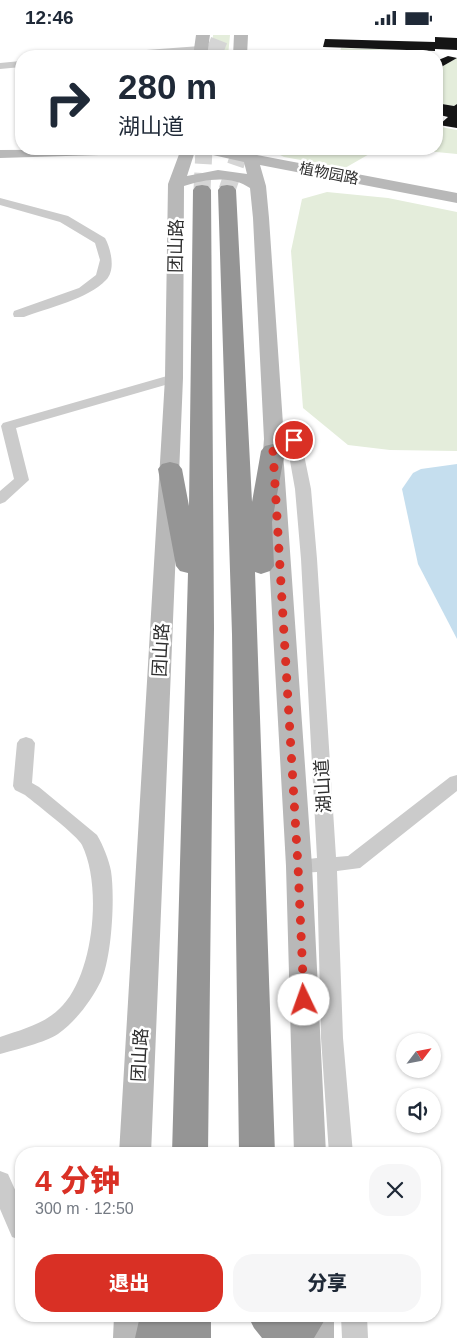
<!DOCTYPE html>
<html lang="zh">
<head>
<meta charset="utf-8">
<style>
	body { margin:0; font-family:Helvetica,"Noto Sans SC",sans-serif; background:#f6f6f7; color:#1f2937; height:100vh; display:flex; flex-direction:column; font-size:19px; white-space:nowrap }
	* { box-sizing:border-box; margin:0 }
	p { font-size:16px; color:#747a83 }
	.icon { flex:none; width:28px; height:28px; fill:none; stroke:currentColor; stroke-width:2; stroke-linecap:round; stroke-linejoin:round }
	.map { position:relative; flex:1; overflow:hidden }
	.panel { position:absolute; left:15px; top:1112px; width:426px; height:175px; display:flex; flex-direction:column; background:#fff; border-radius:20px; box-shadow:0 1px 4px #0004 }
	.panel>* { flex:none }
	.hud { position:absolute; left:15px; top:15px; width:428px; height:105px; border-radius:20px; box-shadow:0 1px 4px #0004; background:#fff; color:#1f2937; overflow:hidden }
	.needle { width:32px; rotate:58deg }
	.fabs { position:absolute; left:396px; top:998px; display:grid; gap:10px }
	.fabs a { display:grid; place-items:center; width:45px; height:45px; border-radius:50%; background:#fff; box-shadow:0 1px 4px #0004; font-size:25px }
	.pin { position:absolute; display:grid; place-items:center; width:42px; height:42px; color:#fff; margin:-21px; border:2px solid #fff; border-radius:50%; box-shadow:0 1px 5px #0007 }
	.me { position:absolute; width:55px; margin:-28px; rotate:357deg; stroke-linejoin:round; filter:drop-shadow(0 0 4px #0008) }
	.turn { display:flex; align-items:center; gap:18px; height:105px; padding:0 20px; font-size:22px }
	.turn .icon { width:65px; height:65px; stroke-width:2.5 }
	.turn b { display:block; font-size:35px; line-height:42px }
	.round { display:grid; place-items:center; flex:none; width:52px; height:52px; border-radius:20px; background:#f6f6f7 }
	.headline { display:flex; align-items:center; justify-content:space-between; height:85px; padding:0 20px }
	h1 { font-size:30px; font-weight:800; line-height:38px; color:#d93025 }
	.primary-button { display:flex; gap:10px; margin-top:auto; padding:10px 20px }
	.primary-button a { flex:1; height:58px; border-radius:20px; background:#d93025; color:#fff; font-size:20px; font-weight:800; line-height:58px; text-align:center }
	.primary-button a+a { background:#f6f6f7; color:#1f2937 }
	.status { display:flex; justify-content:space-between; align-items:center; height:35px; padding:0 25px; background:#fff; direction:ltr }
	.status svg { height:14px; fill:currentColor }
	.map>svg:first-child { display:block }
	.green { fill:#e4eddb }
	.water { fill:#c5deee }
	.building { fill:#151515 }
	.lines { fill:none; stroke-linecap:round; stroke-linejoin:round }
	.highway-tunnel { stroke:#d5d5d5; stroke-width:17; stroke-dasharray:17 9; stroke-linecap:butt }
	.street { fill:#cbcbcb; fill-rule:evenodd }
	.secondary { fill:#b8b8b8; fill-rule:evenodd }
	.highway { fill:#959595; fill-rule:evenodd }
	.route { stroke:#d93025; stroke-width:9; stroke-dasharray:0 16.2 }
	.labels { text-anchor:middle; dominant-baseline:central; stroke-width:5; stroke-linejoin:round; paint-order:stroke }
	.far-street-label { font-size:15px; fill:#2e2e2e; stroke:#fff }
	.street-label { font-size:18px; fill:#2e2e2e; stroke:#fff }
</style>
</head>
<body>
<div class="status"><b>12:46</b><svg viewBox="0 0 49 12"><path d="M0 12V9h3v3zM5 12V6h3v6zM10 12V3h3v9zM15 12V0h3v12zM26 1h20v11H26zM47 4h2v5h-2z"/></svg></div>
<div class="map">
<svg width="457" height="1303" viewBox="0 0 457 1303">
	<rect width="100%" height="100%" fill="#fff"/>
	<path class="green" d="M 213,0 L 230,0 L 228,21 L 211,21 Z
		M 341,13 L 428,16 L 424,21 L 339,21 Z
		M 457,23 L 457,69 L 454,71 L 436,68 L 436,35 Z
		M 436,91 L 457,95 L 457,119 L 405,114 L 436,114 Z
		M 269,114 L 378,114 L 345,133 L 284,122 Z
		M 327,157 L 388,163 L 457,177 L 457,416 L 390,415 L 348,410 L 303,373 L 291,216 L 302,164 Z"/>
	<path class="water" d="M 457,429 L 457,604 L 418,529 L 402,454 L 413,438 L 421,434 Z"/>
	<path class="building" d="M 435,2 L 457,3 L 457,15 L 435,14 L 435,16 L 323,12 L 325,4 L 435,7 Z
		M 319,15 L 341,16 L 339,21 L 317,21 Z
		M 448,21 L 457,23 L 436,35 L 436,26 Z
		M 436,68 L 454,71 L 457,69 L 457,93 L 439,90 L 448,82 L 436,79 Z"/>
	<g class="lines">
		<path class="highway-tunnel" d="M 213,21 L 221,0
			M 202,155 L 204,114
			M 227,155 L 241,114"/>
		<path class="street" d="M 200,11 L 205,14 L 203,16 L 142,21 L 101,21 L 106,18 Z
			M 21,26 L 21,32 L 0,34 L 0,28 Z
			M 0,163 L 68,181 L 105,203 C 111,214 116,235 106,245 C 88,264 48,273 24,282 L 14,282 L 13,279 L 14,276 L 79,253 L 96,240 L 100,225 L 95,208 L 60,187 L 0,170 Z
			M 174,339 L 181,343 L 179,346 L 16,393 L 29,445 L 5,467 L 0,469 L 0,456 L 14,444 L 1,391 L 3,388 Z
			M 274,400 L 299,402 L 301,405 L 311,454 L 317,524 L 336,822 L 348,821 L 450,742 L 457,740 L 457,756 L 360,833 L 337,836 L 343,1003 L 353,1119 L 329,1119 L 321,1003 L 317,837 L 299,838 L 292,836 L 289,831 L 292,826 L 317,823 L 301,524 L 295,454 L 287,409 L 269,407 L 267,404 L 269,401 Z
			M 26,702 L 32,704 L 35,708 L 32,748 L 39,752 L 97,800 C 103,810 109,825 111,836 C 115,862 112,922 101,946 C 91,966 76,986 58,999 C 46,1007 15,1015 0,1019 L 0,1002 C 23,994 46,989 63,970 C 94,936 102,851 82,810 C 78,801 36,769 25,760 L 15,755 L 13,751 L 17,708 L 20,704 Z
			M 0,1136 L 8,1139 L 21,1168 L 21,1205 L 12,1202 L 0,1174 Z
			M 341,1281 L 367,1281 L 368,1303 L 342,1303 Z"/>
		<path class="secondary" d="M 196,0 L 210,0 L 207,21 L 193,21 Z
			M 234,0 L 248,0 L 247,21 L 233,21 Z
			M 172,114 L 170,117 L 165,118 L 0,123 L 0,115 Z
			M 181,114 L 223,114 L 241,117 L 241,114 L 255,114 L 257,120 L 457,158 L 457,168 L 260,130 L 266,151 L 269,183 L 284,404 L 283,416 L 312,831 L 326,1119 L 294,1119 L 286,831 L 263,416 L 264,404 L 253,183 L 250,153 C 231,140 205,144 184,151 L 183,343 L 151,1119 L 119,1119 L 165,343 L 168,149 ZM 195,116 L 244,127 L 247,139 L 218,135 L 187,141 Z
			M 114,1281 L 148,1281 L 147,1303 L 113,1303 Z
			M 300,1281 L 334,1281 L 334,1303 L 300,1303 Z"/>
		<path class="highway" d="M 202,150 L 208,151 L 211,155 L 214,593 L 208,1119 L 172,1119 L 188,538 L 180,536 L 176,531 L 158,434 L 162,429 L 170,427 L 178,429 L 182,434 L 189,471 L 193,155 L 196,151 Z
			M 227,150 L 233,151 L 236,155 L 252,467 L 261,416 L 265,411 L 273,409 L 281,411 L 285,416 L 272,487 L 274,531 L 270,536 L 261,539 L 255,537 L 275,1119 L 239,1119 L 232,599 L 218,155 L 221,151 Z
			M 140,1281 L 211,1281 L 211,1303 L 135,1303 Z
			M 248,1281 L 327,1281 L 314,1303 L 262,1303 L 254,1293 Z"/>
	</g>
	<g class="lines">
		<path class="route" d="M 294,405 L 274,404 L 273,416 L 298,831 L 304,965"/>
	</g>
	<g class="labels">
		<g class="far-street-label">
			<text transform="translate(329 138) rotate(11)">植物园路</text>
		</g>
		<g class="street-label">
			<text transform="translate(176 211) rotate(-89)">团山路</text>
			<text transform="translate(161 615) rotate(-87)">团山路</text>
			<text transform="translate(323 751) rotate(-93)">湖山道</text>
			<text transform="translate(140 1020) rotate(-87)">团山路</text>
		</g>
	</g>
</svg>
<div class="fabs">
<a><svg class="needle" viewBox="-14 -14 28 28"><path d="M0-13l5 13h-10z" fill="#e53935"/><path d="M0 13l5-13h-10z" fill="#747a83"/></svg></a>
<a><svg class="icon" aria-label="sound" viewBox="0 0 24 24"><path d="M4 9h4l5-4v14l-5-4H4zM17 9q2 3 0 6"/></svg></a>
</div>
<div class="pin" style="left:294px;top:405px;background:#d93025"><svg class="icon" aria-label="arrive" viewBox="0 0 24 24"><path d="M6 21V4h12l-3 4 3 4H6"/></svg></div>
<svg class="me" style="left:304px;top:965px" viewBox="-20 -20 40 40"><circle r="19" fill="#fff"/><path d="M0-13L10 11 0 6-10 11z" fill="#d93025"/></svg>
<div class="hud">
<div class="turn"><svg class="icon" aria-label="right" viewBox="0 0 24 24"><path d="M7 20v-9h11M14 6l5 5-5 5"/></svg><div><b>280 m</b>湖山道</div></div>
</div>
<section class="panel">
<div class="headline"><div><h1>4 分钟</h1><p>300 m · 12:50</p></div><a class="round"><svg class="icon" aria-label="close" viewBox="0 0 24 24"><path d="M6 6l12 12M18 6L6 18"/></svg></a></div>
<div class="primary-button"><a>退出</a><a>分享</a></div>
</section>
</div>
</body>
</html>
